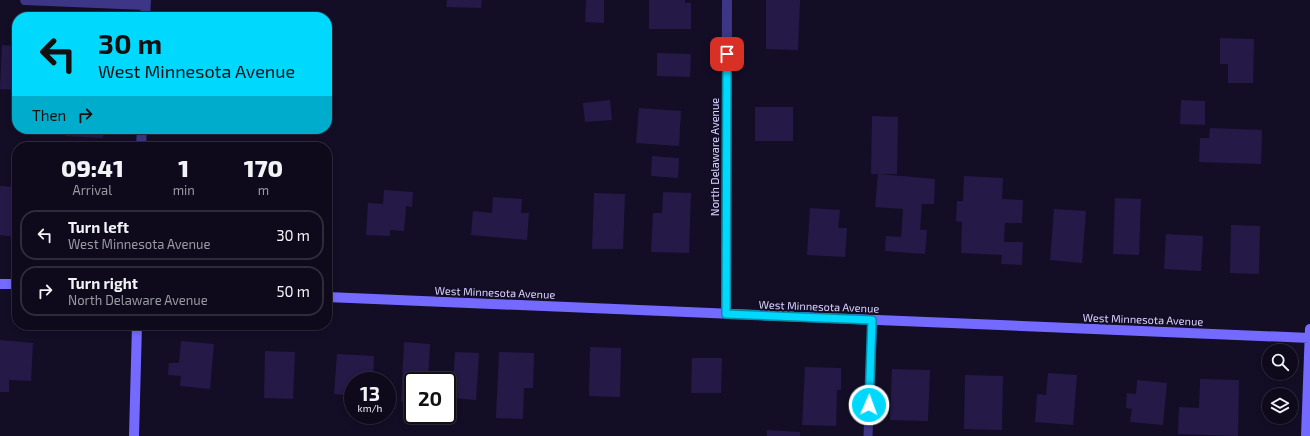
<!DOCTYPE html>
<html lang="en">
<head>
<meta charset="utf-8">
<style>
	body { margin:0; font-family:"Exo 2",sans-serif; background:#171325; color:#f1f3f6; height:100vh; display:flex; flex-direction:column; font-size:15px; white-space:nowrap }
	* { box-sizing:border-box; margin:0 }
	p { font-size:13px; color:#9b9aa3 }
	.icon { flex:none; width:22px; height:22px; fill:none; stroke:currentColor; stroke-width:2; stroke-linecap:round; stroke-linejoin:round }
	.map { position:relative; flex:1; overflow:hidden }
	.side { position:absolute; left:12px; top:142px; width:320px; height:188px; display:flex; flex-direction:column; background:#0e0a1c; border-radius:16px; box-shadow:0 2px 6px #0003,0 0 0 1px #2e2b3b }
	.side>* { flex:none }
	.top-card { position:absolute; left:12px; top:12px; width:320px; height:122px; border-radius:16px; box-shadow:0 2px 6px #0003,0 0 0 1px #2e2b3b; background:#00d8fe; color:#111; overflow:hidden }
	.controls { position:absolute; left:1262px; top:344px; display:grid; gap:8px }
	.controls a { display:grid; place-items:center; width:36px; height:36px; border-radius:50%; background:#0e0a1c; box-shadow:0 2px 6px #0003,0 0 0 1px #2e2b3b; font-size:20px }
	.speed { position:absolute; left:344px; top:372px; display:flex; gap:8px; font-size:20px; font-weight:700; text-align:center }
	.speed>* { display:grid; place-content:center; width:52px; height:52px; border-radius:50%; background:#0e0a1c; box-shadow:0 2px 6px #0003,0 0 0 1px #2e2b3b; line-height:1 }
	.speed small { font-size:10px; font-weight:400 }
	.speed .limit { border:2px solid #111; border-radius:6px; background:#fff; color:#111 }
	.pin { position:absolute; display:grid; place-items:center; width:34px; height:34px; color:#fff; margin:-17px; border-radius:8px; box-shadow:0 2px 6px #0006 }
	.me { position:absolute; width:44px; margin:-22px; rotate:2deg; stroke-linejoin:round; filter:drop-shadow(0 0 3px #0008) }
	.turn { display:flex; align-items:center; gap:14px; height:84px; padding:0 20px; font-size:18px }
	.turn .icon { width:52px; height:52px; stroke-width:2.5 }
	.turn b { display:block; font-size:28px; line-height:34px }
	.then { display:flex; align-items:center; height:38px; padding:0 20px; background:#0003; gap:8px; font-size:15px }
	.eta { display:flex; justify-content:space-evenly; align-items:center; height:68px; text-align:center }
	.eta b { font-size:24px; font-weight:800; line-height:28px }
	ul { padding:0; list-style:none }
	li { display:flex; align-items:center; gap:12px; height:50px; margin:0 8px 6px; padding:0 12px; border:2px solid #2e2b3b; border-radius:16px }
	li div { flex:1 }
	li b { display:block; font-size:15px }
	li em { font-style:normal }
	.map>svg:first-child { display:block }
	.building { fill:#251948 }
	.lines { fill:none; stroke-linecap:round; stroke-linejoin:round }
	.lane { stroke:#3d3687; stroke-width:9 }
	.street { stroke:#3d3687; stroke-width:10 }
	.secondary { stroke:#756aff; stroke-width:10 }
	.route-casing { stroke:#008ca5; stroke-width:10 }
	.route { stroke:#00d8fe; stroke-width:7 }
	.labels { text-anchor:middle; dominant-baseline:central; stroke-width:4; stroke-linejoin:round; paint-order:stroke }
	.street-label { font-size:11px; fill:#dad3ff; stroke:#130e26 }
</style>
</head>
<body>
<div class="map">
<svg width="1310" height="436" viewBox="0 0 1310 436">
	<rect width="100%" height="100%" fill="#130e26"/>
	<path class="building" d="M 447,0 L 482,0 L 481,8 L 446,7 Z
		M 586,0 L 604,0 L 604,23 L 585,22 Z
		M 649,0 L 685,0 L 685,3 L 691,3 L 691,29 L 649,29 Z
		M 766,0 L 800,0 L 798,50 L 766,49 Z
		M 1220,38 L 1254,39 L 1253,83 L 1228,83 L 1228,64 L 1220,64 Z
		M 2,45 L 17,46 L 17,90 L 0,89 Z
		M 657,53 L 691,54 L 690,77 L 657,76 Z
		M 610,100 L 612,120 L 585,122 L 583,103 Z
		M 1181,100 L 1205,101 L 1205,125 L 1180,124 Z
		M 755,107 L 793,107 L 793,141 L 755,141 Z
		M 639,108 L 681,111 L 679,146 L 636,143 Z
		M 872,116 L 898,117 L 897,174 L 879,174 L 935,179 L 934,204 L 922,204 L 920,230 L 927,230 L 925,254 L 885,251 L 886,236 L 901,237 L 903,209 L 875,207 L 878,174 L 871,174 Z
		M 1210,128 L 1262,130 L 1261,164 L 1199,162 L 1200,138 L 1209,138 Z
		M 66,129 L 104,129 L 103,138 L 65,136 Z
		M 39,143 L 61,145 L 60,147 L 39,147 Z
		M 652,156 L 679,158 L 678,178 L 651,176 Z
		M 964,176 L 1003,178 L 1002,199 L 1023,200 L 1022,223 L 1005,223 L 1004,242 L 1023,242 L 1022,265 L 1001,264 L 1002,255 L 961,253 L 962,222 L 956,221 L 957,201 L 963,201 Z
		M 0,186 L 17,187 L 17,237 L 0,235 Z
		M 384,190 L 413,192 L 412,207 L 406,206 L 404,231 L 390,230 L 390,236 L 366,235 L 368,203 L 383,204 Z
		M 663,192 L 691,193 L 689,253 L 651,252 L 653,213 L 662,213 Z
		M 594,193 L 625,194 L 623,249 L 592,249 Z
		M 493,197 L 522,199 L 521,213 L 529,213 L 527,240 L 471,235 L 473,211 L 492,213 Z
		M 1115,198 L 1141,199 L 1139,255 L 1113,254 Z
		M 810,208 L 840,210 L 838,228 L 847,228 L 845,257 L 807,255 Z
		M 1054,209 L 1086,211 L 1082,263 L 1050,260 Z
		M 1231,225 L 1260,226 L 1259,274 L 1230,273 Z
		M 1166,234 L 1203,236 L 1201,271 L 1164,269 Z
		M 0,340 L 33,343 L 31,381 L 9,380 L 9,392 L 0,392 Z
		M 181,341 L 214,344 L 210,389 L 180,386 L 181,376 L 168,375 L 169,363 L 179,363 Z
		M 404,342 L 430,344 L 428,381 L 413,381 L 413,402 L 401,402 Z
		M 590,347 L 621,348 L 620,397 L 589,396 Z
		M 265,351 L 295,352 L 293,399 L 264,398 Z
		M 455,352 L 479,353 L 476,400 L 452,398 Z
		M 499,352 L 534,353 L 533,388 L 524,388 L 523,419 L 496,418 Z
		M 337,354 L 374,356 L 373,381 L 353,381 L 353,396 L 334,394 Z
		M 692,358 L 722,358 L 721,393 L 691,393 Z
		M 805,367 L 841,368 L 841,390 L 837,390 L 836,426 L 802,425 Z
		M 892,369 L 930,370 L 928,421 L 890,420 Z
		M 1048,373 L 1077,375 L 1073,425 L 1035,422 L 1037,394 L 1046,395 Z
		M 965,375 L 1003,376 L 1002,430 L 964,429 Z
		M 1200,379 L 1239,380 L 1238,436 L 1178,434 L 1179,407 L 1199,408 Z
		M 1137,380 L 1167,383 L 1163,425 L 1130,422 L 1132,409 L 1126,408 L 1127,393 L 1136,394 Z
		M 767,430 L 800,432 L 800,436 L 767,436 Z"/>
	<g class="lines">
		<path class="lane" d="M 868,436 L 873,320"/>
		<path class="street" d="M 25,0 L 145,5
			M 145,17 L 146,0
			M 141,147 L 142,129
			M 726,314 L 727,0"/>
		<path class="secondary" d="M 0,284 L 17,284
			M 327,297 L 1310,338
			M 134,436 L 137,325
			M 1306,436 L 1310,329"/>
	</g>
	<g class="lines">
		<defs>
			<path id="route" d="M 727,54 L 726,314 L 872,320 L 869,405"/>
		</defs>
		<use href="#route" class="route-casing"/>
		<use href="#route" class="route"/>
	</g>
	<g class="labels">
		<g class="street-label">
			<text transform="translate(714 157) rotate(-90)">North Delaware Avenue</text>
			<text transform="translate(495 292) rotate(2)">West Minnesota Avenue</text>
			<text transform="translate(819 306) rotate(2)">West Minnesota Avenue</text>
			<text transform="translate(1143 319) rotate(2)">West Minnesota Avenue</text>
		</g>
	</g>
</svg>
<div class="controls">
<a><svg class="icon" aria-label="search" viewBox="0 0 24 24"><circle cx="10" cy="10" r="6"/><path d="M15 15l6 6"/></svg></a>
<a><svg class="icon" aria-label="layers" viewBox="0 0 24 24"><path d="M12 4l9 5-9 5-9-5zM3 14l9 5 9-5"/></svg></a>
</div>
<div class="speed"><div>13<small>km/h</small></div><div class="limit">20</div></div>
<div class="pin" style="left:727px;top:54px;background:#d93025"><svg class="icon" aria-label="arrive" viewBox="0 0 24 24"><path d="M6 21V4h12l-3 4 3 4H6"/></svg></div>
<svg class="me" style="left:869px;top:405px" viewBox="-20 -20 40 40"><circle r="17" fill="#00d8fe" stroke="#fff" stroke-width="3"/><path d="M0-11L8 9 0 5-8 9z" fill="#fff"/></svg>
<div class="top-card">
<div class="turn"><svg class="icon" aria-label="left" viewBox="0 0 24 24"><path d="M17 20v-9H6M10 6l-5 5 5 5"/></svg><div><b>30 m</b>West Minnesota Avenue</div></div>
<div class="then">Then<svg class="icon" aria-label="right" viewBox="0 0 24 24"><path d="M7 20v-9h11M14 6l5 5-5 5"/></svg></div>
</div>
<section class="side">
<div class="eta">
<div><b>09:41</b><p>Arrival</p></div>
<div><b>1</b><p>min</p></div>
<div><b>170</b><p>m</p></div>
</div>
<ul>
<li><svg class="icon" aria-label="left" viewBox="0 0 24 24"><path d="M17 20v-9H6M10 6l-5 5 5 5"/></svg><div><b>Turn left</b><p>West Minnesota Avenue</p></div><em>30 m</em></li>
<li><svg class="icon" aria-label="right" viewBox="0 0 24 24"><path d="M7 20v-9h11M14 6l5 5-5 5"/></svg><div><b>Turn right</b><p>North Delaware Avenue</p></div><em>50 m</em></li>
</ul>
</section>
</div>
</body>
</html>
